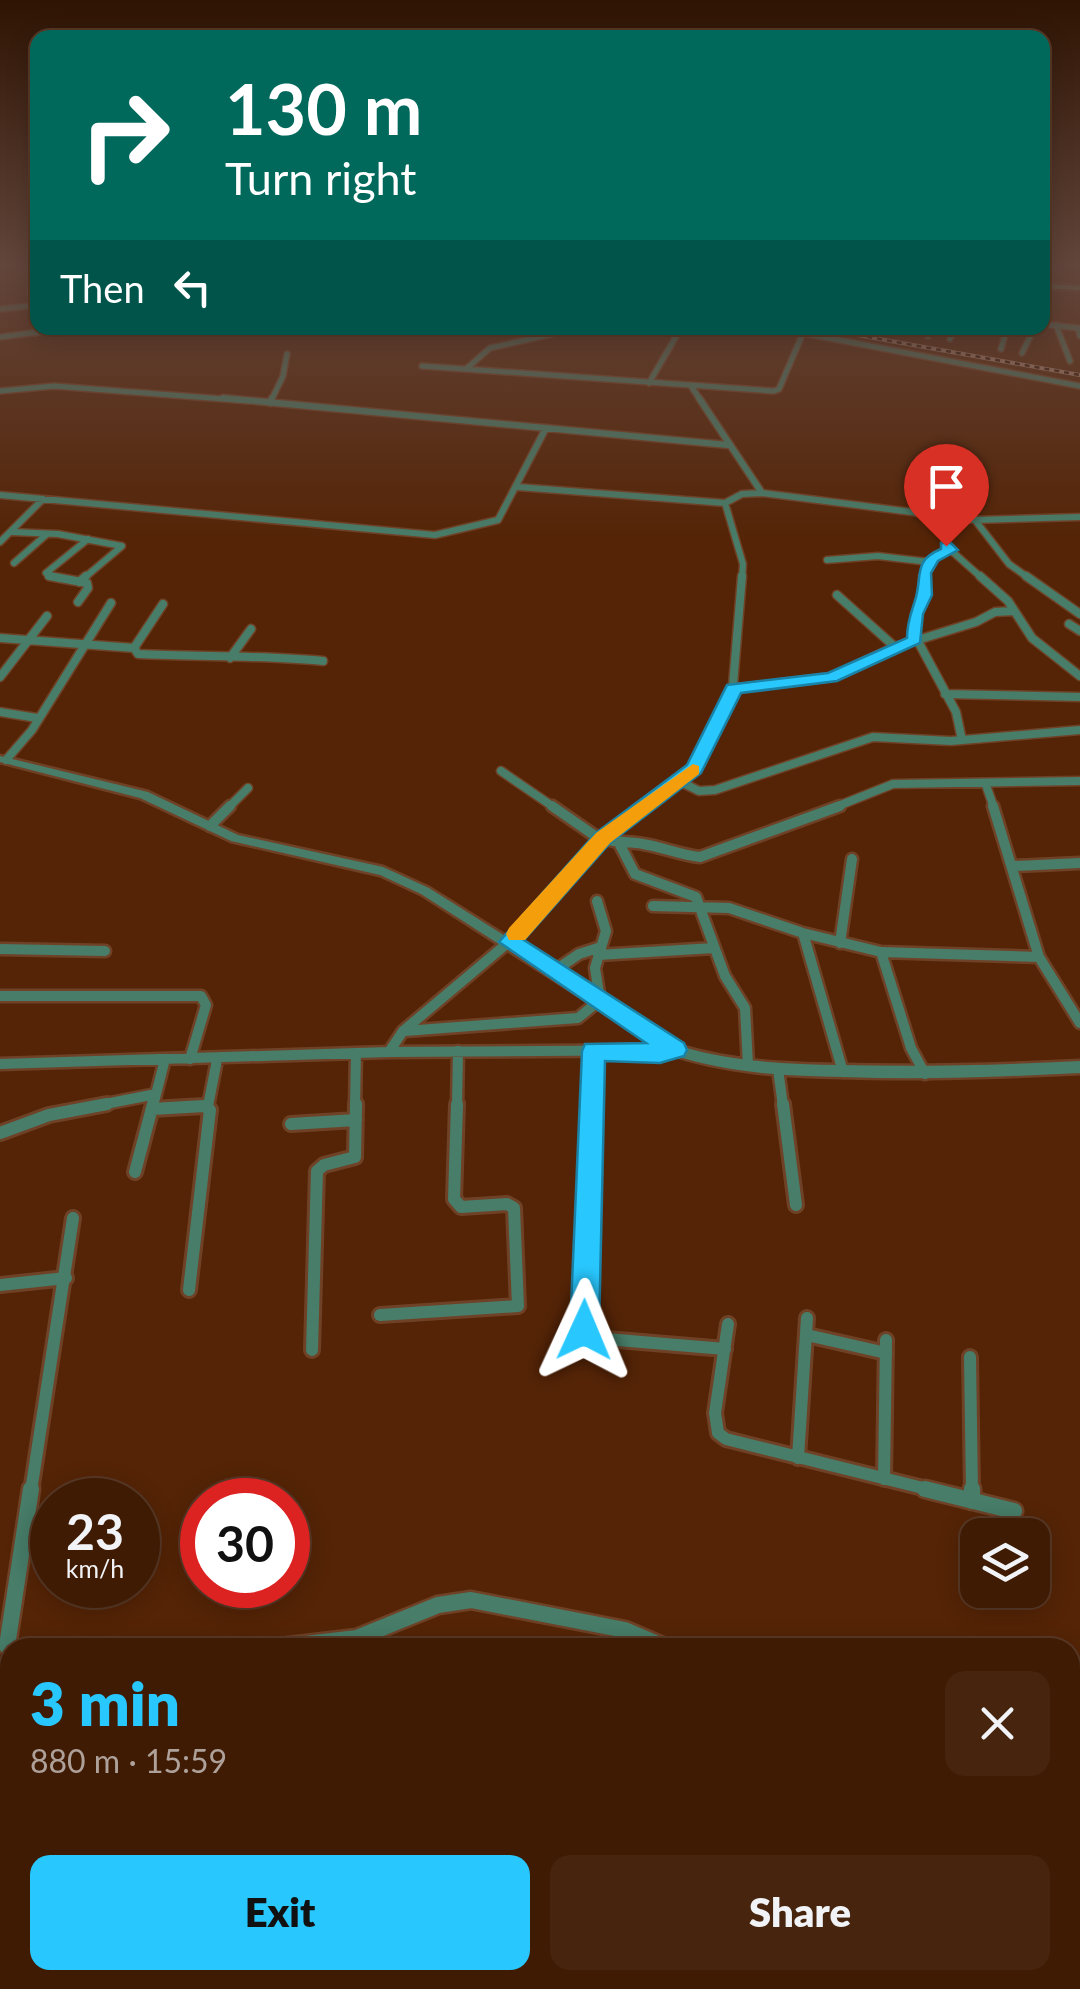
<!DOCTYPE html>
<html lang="en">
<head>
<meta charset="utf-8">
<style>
	body { margin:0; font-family:Lato,sans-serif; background:#47240e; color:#f1f3f6; height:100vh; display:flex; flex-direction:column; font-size:38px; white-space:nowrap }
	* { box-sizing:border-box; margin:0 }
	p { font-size:32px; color:#aea19a }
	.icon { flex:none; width:55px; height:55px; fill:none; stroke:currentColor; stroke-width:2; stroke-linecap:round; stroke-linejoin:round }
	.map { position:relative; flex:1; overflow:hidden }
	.side { position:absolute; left:0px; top:1638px; width:1080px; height:352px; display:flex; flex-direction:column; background:#401b04; border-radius:30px 30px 0 0; box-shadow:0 5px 25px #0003,0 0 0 2px #593926 }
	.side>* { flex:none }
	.banner { position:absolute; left:30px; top:30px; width:1020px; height:305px; border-radius:20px; box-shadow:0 5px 25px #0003,0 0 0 2px #593926; background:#00695c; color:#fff; overflow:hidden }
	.fabs { position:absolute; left:960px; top:1518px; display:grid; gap:20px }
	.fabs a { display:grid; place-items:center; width:90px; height:90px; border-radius:20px; background:#401b04; box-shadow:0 5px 25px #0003,0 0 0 2px #593926; font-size:50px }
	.speed { position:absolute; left:30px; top:1478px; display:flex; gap:20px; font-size:50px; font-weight:700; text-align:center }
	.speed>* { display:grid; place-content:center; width:130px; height:130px; border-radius:50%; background:#401b04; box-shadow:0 5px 25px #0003,0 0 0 2px #593926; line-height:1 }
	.speed small { font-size:25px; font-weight:400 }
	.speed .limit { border:15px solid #d22; background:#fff; color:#111 }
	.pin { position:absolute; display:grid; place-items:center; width:85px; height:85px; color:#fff; margin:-102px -42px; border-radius:50% 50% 50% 0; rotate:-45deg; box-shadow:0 0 10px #0007 }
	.pin .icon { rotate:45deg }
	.me { position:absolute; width:110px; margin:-55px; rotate:1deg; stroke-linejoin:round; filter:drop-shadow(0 0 8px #0008) }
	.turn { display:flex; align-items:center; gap:35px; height:210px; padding:0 30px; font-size:45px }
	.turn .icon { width:130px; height:130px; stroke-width:2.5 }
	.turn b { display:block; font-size:70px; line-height:85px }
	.then { display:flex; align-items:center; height:95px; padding:0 30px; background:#0003; gap:20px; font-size:38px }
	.round { display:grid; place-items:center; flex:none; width:105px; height:105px; border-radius:20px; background:#47240e }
	.summary { display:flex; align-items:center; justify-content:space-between; height:170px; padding:0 30px }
	h1 { font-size:60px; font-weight:800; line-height:75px; color:#28c8ff }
	.cta { display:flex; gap:20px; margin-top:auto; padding:20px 30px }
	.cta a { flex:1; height:115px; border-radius:20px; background:#28c8ff; color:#111; font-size:40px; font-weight:800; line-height:115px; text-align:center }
	.cta a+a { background:#47240e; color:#f1f3f6 }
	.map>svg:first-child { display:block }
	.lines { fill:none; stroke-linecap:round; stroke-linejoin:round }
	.minor-far5-casing { stroke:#6f4227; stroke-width:8 }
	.minor-far4-casing { stroke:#6f4227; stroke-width:9 }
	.minor-far3-casing { stroke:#6f4227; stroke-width:11 }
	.minor-far2-casing { stroke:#6f4227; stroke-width:15 }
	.minor-far1-casing { stroke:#6f4227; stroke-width:18 }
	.minor-casing { stroke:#6f4227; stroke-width:21 }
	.tertiary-casing { stroke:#6f4227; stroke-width:5 }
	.secondary-casing { stroke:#6f4227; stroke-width:5 }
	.minor-far5 { stroke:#477d69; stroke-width:5 }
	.minor-far4 { stroke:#477d69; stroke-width:6 }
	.minor-far3 { stroke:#477d69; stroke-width:8 }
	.minor-far2 { stroke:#477d69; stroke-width:10 }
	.minor-far1 { stroke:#477d69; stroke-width:12 }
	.minor { stroke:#477d69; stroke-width:16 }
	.tertiary { fill:#477d69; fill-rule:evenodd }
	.secondary { fill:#4ba585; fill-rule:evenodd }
	.rail-casing { stroke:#ac8974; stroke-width:4 }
	.rail { stroke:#2f1305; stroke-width:2.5; stroke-dasharray:5; stroke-linecap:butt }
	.route { fill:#28c8ff; stroke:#1a82a6; stroke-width:2.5 }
	.slow { fill:#f59e0b }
</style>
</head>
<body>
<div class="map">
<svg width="1080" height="1989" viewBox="0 0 1080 1989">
	<rect width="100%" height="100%" fill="#552406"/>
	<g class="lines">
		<defs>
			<path id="minor-far5" d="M 0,309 L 38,305
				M 1042,324 L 1078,328 L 1080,336
				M 1056,325 L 1070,361
				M 776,328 L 1080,386
				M 36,333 L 30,289 L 38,288
				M 928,336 L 929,328
				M 0,337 L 70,328
				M 950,339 L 954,328
				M 1001,349 L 1007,328
				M 1022,353 L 1030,337 L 1028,328
				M 422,366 L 774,391 L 779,389 L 803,333
				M 466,369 L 490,348 L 579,328
				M 649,383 L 681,328
				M 691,386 L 701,401
				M 0,391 L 54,386 L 250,401
				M 271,401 L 283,376 L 287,354"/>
			<path id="minor-far4" d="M 223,398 L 728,445
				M 699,398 L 762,493
				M 270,403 L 272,398
				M 518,487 L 725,503 L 742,494 L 762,493 L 975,520 L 1080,517
				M 0,495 L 435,535 L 498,520 L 546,428
				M 725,503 L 743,564 L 742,579
				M 975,520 L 1009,564 L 1030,579
				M 12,532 L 58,534 L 122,546 L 83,579
				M 943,532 L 946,546 L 983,579
				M 0,542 L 43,499
				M 827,560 L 878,556 L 929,562
				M 14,563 L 47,534
				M 59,579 L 46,573 L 88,539
				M 923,579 L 932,558 L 951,550"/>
			<path id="minor-far3" d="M 49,576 L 87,583 L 88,588 L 78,602
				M 923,576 L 924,595 L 915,614 L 913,632 L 956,712 L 962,740
				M 980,576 L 1008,601 L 1032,638 L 1080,676
				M 1026,576 L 1080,614
				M 79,582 L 86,576
				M 837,595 L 895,647
				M 1069,624 L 1080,631
				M 0,638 L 134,648 L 138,654 C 201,657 261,655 323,661
				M 134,648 L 163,604
				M 230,658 L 251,629
				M 0,677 L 47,616
				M 733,689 L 831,677 L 895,647 L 976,622 L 995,612 L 1014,611
				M 945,694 L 1080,697
				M 0,712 L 37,718
				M 6,760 L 32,730 L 111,603
				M 501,771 L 555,808
				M 679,781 L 699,791 L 715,790 L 873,737 L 951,741 L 1080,730
				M 986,785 L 994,808
				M 228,808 L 248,788
				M 641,808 L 698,764 L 732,697 L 742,576
				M 833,808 L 893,784 L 1080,781"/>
			<path id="minor-far2" d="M 552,806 L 601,840
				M 993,806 L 1039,957 L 1080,1023
				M 210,826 L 230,806
				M 603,838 C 618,844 628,841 643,844 C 663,847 680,855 700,857 L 840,806
				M 620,845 L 635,874 L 696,897 L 725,976 L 745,1008 L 748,1065
				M 1014,866 L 1080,863
				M 653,906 L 729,908 L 803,933 L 881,952 L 1039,957
				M 803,933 L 843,1072
				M 840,943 L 852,859
				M 0,949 L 105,951
				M 881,952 L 911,1048 L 925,1074
				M 598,955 L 714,948
				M 554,971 L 579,954 L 601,947
				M 0,996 L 201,996 L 206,1005 L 190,1059
				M 405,1031 L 578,1018 L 600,1000 L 595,968 L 606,931 L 597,901
				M 389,1052 L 403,1031 L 510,941 L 603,838 L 644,806
				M 0,1064 L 389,1052 L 675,1050
				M 778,1069 L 783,1106
				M 95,1106 L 156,1094
				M 153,1106 L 165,1059
				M 208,1106 L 217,1060
				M 355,1106 L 356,1053
				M 457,1106 L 458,1051
				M 591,1106 L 593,1051"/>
			<path id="minor-far1" d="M 591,1104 L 584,1330 L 594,1338 L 725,1349
				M 783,1104 L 796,1205
				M 152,1109 L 204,1106 L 210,1110 L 189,1290
				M 291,1124 L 356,1120
				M 0,1133 L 49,1115 L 107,1104
				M 135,1172 L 153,1104
				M 0,1285 L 66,1278
				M 380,1315 L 518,1306 L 514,1208 L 507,1204 L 461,1207 L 454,1199 L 457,1104
				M 728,1324 L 715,1413 L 718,1433 L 726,1439 L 935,1491
				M 807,1335 L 886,1353
				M 312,1350 L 317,1171 L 324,1165 L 355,1157 L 356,1104
				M 970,1357 L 972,1491
				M 798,1458 L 807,1318
				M 884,1479 L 886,1340
				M 31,1491 L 73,1218"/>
			<path id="minor" d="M 925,1489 L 1014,1511
				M 972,1489 L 972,1501
				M 7,1646 L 31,1489
				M 272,1648 L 357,1638 L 438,1605 L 471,1600 L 625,1630 L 667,1648
				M 838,1980 L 855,1989
				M 731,1989 L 750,1980"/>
			<path id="tertiary" d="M 0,756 L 148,792 L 238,835 L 383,867 L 429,888 L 680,1046 C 732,1062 786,1064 840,1065 C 920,1067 1000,1065 1080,1061 L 1080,1073 C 1001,1077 922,1080 843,1077 C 784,1076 726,1073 670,1054 L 421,894 L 380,875 L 231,841 L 140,798 L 0,762 Z"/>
			<path id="secondary" d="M 1042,284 L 1080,286 L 1080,290 L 1042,288 Z"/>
		</defs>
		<use href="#minor-far5" class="minor-far5-casing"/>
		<use href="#minor-far4" class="minor-far4-casing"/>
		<use href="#minor-far3" class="minor-far3-casing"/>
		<use href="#minor-far2" class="minor-far2-casing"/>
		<use href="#minor-far1" class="minor-far1-casing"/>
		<use href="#minor" class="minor-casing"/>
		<use href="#tertiary" class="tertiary-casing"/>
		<use href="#secondary" class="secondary-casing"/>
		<use href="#minor-far5" class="minor-far5"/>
		<use href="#minor-far4" class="minor-far4"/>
		<use href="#minor-far3" class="minor-far3"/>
		<use href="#minor-far2" class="minor-far2"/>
		<use href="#minor-far1" class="minor-far1"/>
		<use href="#minor" class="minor"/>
		<use href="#tertiary" class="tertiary"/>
		<use href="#secondary" class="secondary"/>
		<defs>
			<path id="rail" d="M 818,328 L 1080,375"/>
		</defs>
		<use href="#rail" class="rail-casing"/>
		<use href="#rail" class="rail"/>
	</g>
	<linearGradient id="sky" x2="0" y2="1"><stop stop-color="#2f1403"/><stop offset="0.49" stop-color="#62453b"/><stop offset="1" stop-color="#62453b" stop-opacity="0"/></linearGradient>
	<rect width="1080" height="541" fill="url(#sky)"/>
	<path class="route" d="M 941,543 L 951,543 L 958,550 L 938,561 L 931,573 L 932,595 L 923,614 L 920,643 L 837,681 L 741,693 L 701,773 L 610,843 L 524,940 L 684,1043 L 687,1050 L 684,1056 L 660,1063 L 605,1061 L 599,1330 L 595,1341 L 584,1345 L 574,1341 L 570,1330 L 582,1051 L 585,1044 L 646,1043 L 499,942 L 596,833 L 687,765 L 727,685 L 828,673 L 907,638 C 907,621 912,612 916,597 C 922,574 914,560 941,549 Z"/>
	<path class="slow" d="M 693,764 L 699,766 L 699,774 L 610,843 L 525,940 L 509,940 L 506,934 L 509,928 L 596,833 Z"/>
</svg>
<div class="fabs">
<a><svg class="icon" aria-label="layers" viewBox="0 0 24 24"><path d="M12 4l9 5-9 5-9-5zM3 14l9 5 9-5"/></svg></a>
</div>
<div class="speed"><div>23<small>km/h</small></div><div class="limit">30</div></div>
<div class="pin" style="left:946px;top:546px;background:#d93025"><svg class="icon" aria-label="arrive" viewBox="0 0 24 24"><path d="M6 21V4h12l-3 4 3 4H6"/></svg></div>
<svg class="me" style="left:584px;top:1330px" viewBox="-20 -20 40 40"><path d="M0-17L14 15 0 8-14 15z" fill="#28c8ff" stroke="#fff" stroke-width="4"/></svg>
<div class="banner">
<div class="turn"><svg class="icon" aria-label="right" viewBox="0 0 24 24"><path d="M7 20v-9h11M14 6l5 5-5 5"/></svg><div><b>130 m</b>Turn right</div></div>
<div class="then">Then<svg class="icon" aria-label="left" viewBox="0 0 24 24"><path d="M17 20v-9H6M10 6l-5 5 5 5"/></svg></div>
</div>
<section class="side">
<div class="summary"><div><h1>3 min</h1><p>880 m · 15:59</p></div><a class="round"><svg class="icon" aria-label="close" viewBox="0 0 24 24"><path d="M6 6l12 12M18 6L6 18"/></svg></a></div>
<div class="cta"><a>Exit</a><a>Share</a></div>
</section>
</div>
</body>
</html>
